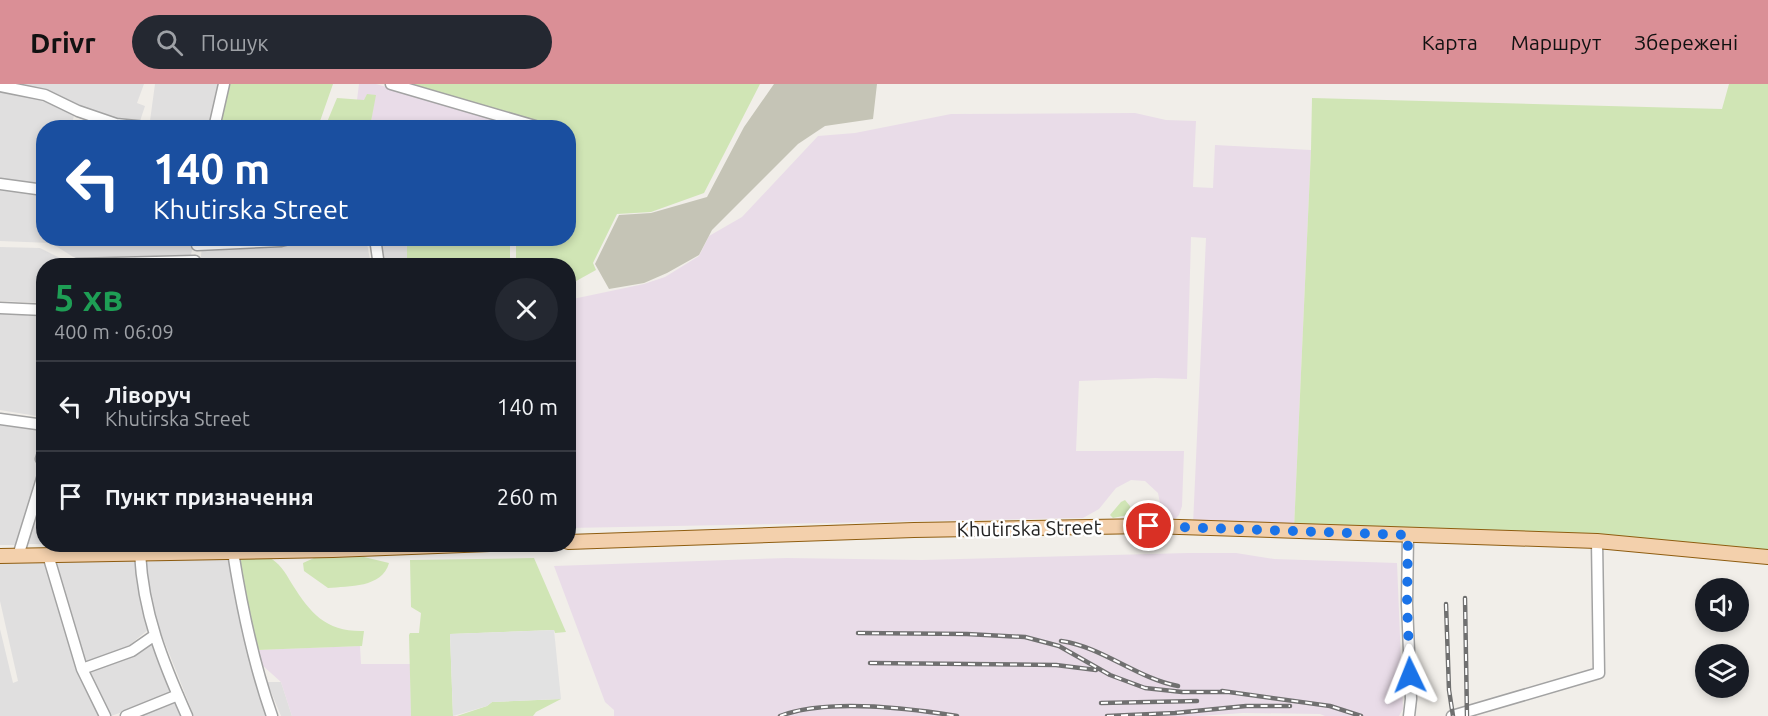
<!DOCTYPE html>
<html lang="uk">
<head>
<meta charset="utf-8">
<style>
	body { margin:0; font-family:Ubuntu,sans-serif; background:#242831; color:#f1f3f6; height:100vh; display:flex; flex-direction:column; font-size:22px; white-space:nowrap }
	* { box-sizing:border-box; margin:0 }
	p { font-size:20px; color:#9ea1a6 }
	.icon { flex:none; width:33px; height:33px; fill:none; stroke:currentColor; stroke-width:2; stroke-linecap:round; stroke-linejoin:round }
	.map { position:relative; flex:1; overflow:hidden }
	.side { position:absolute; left:36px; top:174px; width:540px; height:294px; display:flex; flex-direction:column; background:#171b24; border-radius:24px; box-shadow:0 3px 9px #0003 }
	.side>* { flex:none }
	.top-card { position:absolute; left:36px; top:36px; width:540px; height:126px; border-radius:24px; box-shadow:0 3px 9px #0003; background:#1a4fa0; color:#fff; overflow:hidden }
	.buttons { position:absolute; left:1695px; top:494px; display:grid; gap:12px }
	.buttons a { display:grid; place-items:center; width:54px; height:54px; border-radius:50%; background:#171b24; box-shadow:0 3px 9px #0003; font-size:30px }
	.pin { position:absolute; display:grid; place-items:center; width:51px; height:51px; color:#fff; margin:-26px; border:3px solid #fff; border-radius:50%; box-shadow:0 2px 6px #0007 }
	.me { position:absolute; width:66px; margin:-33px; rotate:358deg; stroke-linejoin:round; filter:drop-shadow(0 0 4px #0008) }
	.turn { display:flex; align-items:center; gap:21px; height:126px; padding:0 18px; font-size:27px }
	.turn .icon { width:78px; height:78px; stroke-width:2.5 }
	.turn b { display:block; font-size:42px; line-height:51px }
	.round { display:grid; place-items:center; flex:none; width:63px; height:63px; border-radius:32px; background:#242831 }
	.head { display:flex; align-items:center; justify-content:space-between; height:102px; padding:0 18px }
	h1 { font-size:36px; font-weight:600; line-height:45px; color:#1e9e55 }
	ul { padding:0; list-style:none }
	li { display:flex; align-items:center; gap:18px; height:90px; padding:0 18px; border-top:2px solid #363941 }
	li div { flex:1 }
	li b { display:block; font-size:22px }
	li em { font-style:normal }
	header { display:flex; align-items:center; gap:36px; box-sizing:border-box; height:84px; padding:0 30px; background:#da8f96; color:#111 }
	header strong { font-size:28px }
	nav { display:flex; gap:33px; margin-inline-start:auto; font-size:21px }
	.search { width:420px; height:54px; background:#242831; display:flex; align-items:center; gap:15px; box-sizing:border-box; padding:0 21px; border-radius:33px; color:#9ea1a6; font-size:22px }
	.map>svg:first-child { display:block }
	.residential { fill:#e0dfdf }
	.industrial { fill:#e9dce8 }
	.construction { fill:#c5c4b6 }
	.grass { fill:#d0e5b5 }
	.parking { fill:#e2e2e2 }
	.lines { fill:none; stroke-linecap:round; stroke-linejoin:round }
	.minor-casing { stroke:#a3a3a3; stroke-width:13 }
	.major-casing { stroke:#8f5d10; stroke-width:16 }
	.minor { stroke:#fff; stroke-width:10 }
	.major { stroke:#f3d0ac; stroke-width:14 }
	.rail-casing { stroke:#707070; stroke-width:4.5 }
	.rail { stroke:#fff; stroke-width:2; stroke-dasharray:7; stroke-linecap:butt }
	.route { stroke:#1a73e8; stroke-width:10; stroke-dasharray:0 18 }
	.labels { text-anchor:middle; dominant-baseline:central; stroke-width:5; stroke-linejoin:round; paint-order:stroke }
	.street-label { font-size:20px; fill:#222; stroke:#fff }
</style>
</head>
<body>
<header>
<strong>Drivr</strong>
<div class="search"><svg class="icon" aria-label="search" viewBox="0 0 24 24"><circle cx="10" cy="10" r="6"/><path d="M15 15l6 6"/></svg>Пошук</div>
<nav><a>Карта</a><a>Маршрут</a><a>Збережені</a></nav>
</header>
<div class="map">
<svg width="1768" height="632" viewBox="0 0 1768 632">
	<rect width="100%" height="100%" fill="#f1eee9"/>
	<path class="residential" d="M 4,0 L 144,0 L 137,19 L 145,22 L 139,40 L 119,38 Z
		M 155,0 L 218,0 L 210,43 L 149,44 Z
		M 0,6 L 44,14 L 75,28 L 71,43 L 44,44 L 43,104 L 0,96 Z
		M 0,102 L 43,111 L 44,154 L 194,155 L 191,171 L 75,174 L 51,159 L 0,157 Z
		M 307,154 L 366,154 L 371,181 L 200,182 L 202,162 Z
		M 380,155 L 407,155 L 407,181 L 384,181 Z
		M 0,163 L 40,164 L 66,177 L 65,181 L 44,182 L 43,219 L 0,217 Z
		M 0,226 L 43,228 L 43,333 L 0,326 Z
		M 0,335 L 43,342 L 43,358 L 38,379 L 43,380 L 19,461 L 0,461 Z
		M 43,404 L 43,460 L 26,460 Z
		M 231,472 L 250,581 L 270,632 L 194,632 L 157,539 L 144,478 Z
		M 134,474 L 137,495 L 149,545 L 121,568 L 86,580 L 55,476 Z
		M 48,478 L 103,632 L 0,632 L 0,545 L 13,599 L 18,597 L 0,517 L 0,479 Z
		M 154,558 L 174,610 L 111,632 L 85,585 Z
		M 267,598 L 281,598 L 292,632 L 281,632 Z
		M 176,615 L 185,632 L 134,632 Z"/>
	<path class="industrial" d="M 359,0 L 376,0 L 528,44 L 370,43 L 375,12 L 365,16 L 357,16 Z
		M 1135,29 L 1166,36 L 1196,37 L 1193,103 L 1213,104 L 1215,61 L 1311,66 L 1294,445 L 1193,441 L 1206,154 L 1191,153 L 1187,295 L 1155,294 L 1079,297 L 1076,367 L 1184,367 L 1182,422 L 1179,431 L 1174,436 L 1161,424 L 1158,409 L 1145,397 L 1131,396 L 1116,404 L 1099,425 L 1083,434 L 569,444 L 568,216 L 644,200 L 665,193 L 699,172 L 709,152 L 742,133 L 818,52 L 855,49 L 951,30 Z
		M 1188,469 L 1236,469 L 1274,475 L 1397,479 L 1403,625 L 1399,632 L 1325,632 L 1320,630 L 1243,629 L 1199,632 L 614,632 L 614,626 L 605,618 L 554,482 L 787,474 L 922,476 Z
		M 360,562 L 361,580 L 410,580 L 411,632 L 292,632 L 281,598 L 262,581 L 257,566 Z"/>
	<path class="construction" d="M 774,0 L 877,0 L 873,35 L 825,42 L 798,60 L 712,146 L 699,171 L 667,189 L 644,199 L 609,205 L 595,180 L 619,131 L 651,129 L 707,113 L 744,43 Z"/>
	<path class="grass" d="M 227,0 L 333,0 L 318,43 L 217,44 Z
		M 399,0 L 760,0 L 704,109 L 651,128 L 617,130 L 593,179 L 596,186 L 569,201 L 568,182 L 516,181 L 516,155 L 568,154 L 568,77 L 572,77 L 569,72 L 568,44 L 550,43 Z
		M 1729,0 L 1768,0 L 1768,472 L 1294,445 L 1311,66 L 1312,14 L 1722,25 Z
		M 367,10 L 376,11 L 370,43 L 325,43 L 337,14 L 364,16 Z
		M 407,155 L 510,155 L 510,181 L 407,181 Z
		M 1125,416 L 1130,422 L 1132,427 L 1128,431 L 1113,434 L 1110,431 L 1121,418 Z
		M 267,472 C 280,479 285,488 292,500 C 311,530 326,548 364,547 L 362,562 L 257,566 L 239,483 L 242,473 Z
		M 364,473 L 389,479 C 382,504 349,502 328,504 L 304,487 L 303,479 L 314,474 Z
		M 534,474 L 566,548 L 555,549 L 554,546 L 450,550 L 453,632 L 411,632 L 409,551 L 410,549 L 419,549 L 421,529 L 411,523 L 410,476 Z
		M 561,615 L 536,628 L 533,632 L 457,632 L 487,622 L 492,618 Z"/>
	<path class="parking" d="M 554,546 L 561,615 L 492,618 L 487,622 L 453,632 L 450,550 Z"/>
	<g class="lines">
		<defs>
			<path id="minor" d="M 391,0 L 542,44
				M 0,2 L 45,11 L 78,27 L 116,40 L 146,43
				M 214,44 L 224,0
				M 0,100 L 44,106
				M 375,154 L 379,182
				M 197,161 L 281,157 L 293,154
				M 76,182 L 77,180 L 195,177
				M 0,224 L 44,226
				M 0,335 L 44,341
				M 44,366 L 41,375 L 44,376
				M 1408,451 L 1407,520 L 1411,615 L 1409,632
				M 233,468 C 242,525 253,578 272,632
				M 140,469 C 143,529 163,578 187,632
				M 48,471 L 82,585 L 105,632
				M 18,472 L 44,388
				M 82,585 L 132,567 L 155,551
				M 126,632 L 178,611
				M 1452,632 L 1599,589 L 1597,457"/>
			<path id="major" d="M 568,458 L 914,446 L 1149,442 L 1597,457 L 1768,473
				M 0,472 L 333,466 L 490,460"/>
		</defs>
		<use href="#minor" class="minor-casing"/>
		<use href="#major" class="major-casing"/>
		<use href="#minor" class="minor"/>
		<use href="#major" class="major"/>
		<defs>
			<path id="rail" d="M 1465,514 L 1467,632
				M 1446,520 L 1449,606 L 1453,632
				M 858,549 L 967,550 L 1025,553 L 1059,562 L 1110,591 L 1145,604 L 1182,608 L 1230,608
				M 1061,557 C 1103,563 1136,594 1178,602
				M 870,579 L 1056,581 L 1096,586
				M 1222,607 L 1330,622 L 1361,632
				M 1101,619 L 1197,617
				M 780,632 C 828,614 907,624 957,632
				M 1107,632 L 1175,629 L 1246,622 L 1290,622"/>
		</defs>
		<use href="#rail" class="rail-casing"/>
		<use href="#rail" class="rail"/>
	</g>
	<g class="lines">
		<path class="route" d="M 1149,442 L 1408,451 L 1407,520 L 1410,591"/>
	</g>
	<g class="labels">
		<g class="street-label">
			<text transform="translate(1029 444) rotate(-1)">Khutirska Street</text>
		</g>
	</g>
</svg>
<div class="buttons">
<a><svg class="icon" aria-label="sound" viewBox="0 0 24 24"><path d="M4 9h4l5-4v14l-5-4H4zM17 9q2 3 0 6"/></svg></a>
<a><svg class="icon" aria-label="layers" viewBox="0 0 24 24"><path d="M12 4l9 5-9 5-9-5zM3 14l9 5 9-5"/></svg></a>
</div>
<div class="pin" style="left:1149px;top:442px;background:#d93025"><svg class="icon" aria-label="arrive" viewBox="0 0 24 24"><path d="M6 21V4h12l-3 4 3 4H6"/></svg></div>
<svg class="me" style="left:1410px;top:591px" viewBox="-20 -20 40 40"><path d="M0-17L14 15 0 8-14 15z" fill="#1a73e8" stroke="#fff" stroke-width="4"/></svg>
<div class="top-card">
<div class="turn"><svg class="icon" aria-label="left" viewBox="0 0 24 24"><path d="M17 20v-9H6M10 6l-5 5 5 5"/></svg><div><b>140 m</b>Khutirska Street</div></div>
</div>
<section class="side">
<div class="head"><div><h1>5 хв</h1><p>400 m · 06:09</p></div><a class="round"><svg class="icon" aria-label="close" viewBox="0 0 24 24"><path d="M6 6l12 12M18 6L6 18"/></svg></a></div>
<ul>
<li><svg class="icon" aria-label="left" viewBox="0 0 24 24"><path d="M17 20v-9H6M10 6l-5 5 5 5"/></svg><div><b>Ліворуч</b><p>Khutirska Street</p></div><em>140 m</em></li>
<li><svg class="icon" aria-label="arrive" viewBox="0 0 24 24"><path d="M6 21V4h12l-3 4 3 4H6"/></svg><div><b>Пункт призначення</b></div><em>260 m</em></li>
</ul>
</section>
</div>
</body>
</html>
